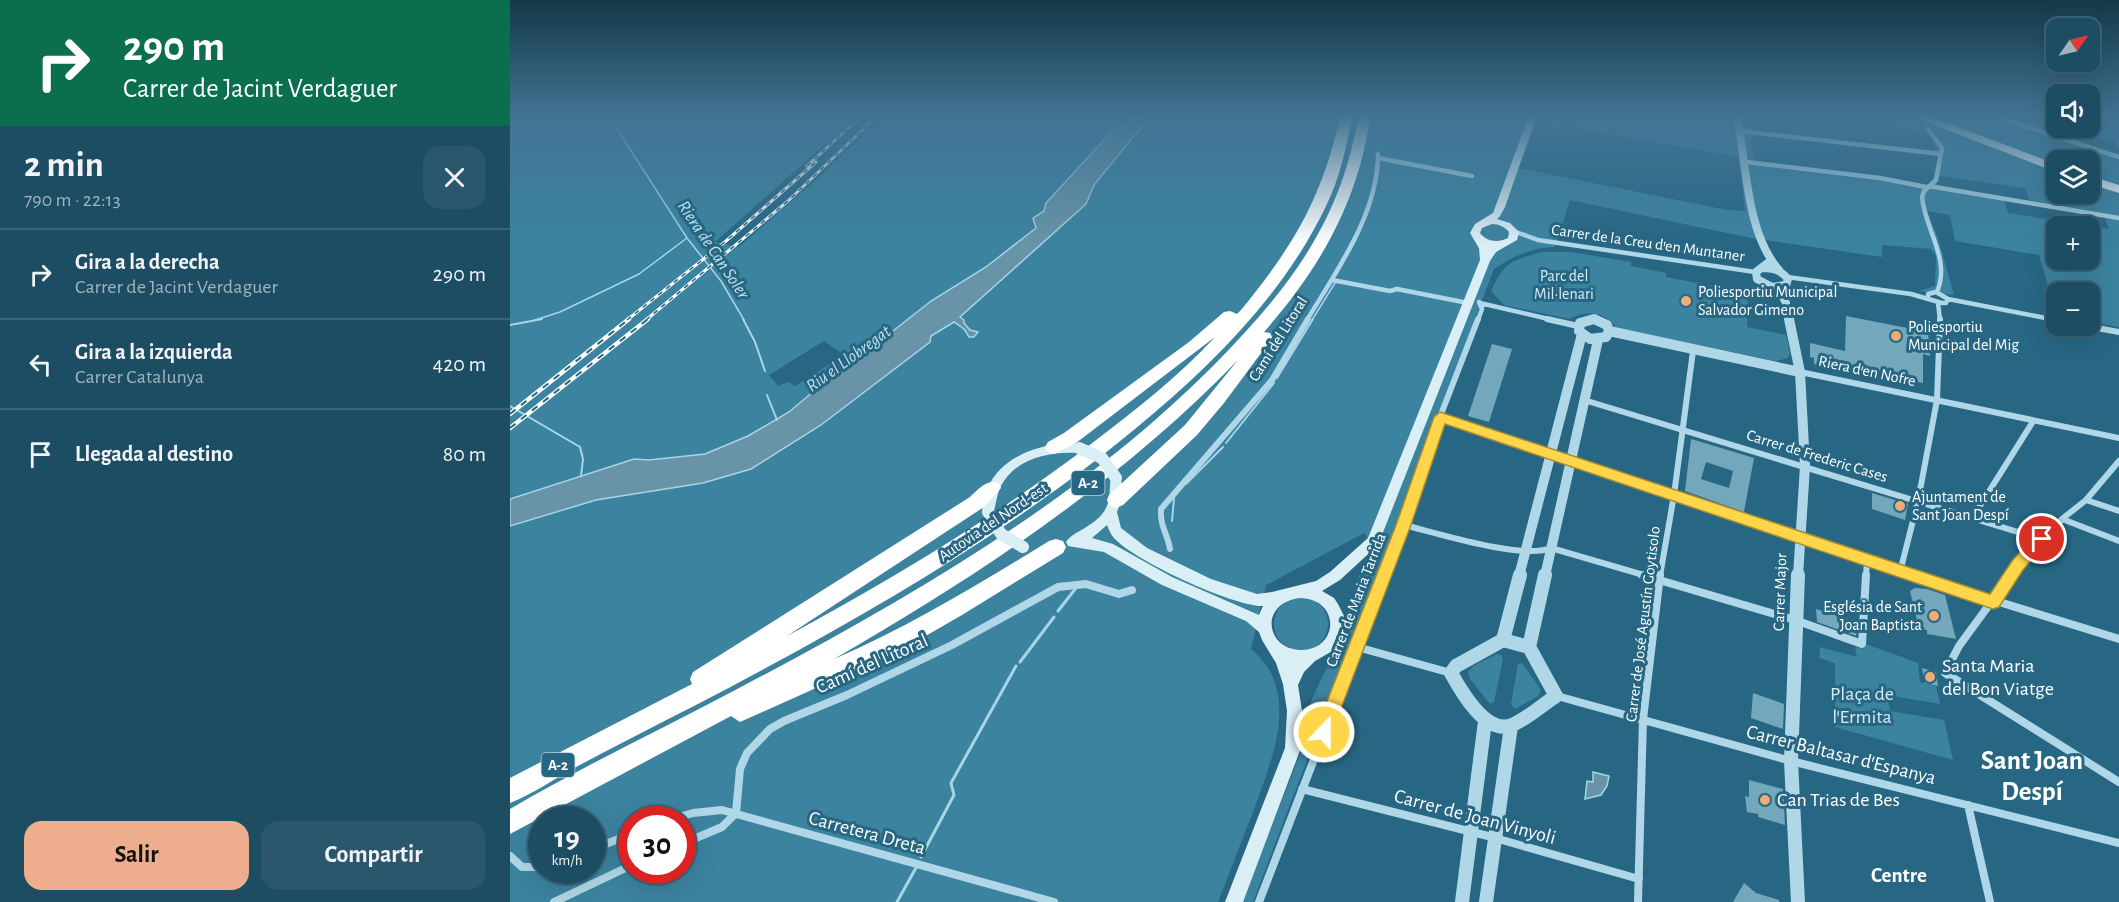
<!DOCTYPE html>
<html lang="es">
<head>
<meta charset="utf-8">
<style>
	body { margin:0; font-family:"Alegreya Sans",sans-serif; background:#2a576b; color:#f1f3f6; height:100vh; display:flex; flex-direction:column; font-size:22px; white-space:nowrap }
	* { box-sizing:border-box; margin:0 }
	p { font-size:20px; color:#a0b4be }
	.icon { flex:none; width:33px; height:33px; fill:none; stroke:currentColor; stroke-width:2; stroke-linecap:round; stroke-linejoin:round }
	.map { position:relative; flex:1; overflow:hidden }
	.side { display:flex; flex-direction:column; background:#1d4d62; width:510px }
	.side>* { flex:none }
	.banner { background:#0b6e4f; color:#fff; overflow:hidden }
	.needle { width:39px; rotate:56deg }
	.tools { position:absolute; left:1536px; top:18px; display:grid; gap:12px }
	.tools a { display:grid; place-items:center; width:54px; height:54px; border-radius:12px; background:#1d4d62; box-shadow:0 6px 24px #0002,0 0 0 2px #3b6477; font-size:30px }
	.speed { position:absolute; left:18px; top:806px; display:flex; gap:12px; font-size:30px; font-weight:700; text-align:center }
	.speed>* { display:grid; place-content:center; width:78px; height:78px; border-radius:50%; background:#1d4d62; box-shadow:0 6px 24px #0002,0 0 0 2px #3b6477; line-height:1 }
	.speed small { font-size:15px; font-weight:400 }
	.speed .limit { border:9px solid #d22; background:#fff; color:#111 }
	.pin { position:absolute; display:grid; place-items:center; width:51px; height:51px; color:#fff; margin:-26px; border:3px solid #fff; border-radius:50%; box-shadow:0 2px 6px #0007 }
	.me { position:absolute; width:66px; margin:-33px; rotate:22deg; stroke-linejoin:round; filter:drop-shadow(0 0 4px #0008) }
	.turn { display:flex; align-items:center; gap:21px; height:126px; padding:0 24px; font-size:27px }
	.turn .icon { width:78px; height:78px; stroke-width:2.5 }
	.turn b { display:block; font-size:42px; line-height:51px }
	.round { display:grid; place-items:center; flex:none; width:63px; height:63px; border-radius:18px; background:#2a576b }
	.headline { display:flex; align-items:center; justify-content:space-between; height:102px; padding:0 24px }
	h1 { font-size:36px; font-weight:700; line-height:45px }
	.primary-button { display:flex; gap:12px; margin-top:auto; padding:12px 24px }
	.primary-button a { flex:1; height:69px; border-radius:18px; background:#eead8d; color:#111; font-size:24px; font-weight:700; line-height:69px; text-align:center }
	.primary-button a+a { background:#2a576b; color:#f1f3f6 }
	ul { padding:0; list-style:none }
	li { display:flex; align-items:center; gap:18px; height:90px; padding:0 24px; border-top:2px solid #3b6477 }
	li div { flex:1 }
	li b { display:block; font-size:22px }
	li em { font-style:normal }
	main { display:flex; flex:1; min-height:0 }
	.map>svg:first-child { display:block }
	.green { fill:#3c83a0; fill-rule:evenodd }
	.water { fill:#6994a7; stroke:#a5d5e7; stroke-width:1.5 }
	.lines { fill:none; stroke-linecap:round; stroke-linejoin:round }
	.stream-far2 { stroke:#a5d5e7; stroke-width:1.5 }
	.stream-far1 { stroke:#a5d5e7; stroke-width:2 }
	.stream { stroke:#a5d5e7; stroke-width:3 }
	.building { fill:#73a7bc; fill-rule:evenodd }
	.minor-tunnel-far1 { stroke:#477e96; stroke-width:6; stroke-dasharray:6 3; stroke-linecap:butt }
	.minor-tunnel { stroke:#477e96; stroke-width:8; stroke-dasharray:8 4; stroke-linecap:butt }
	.minor-far2 { stroke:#b0d7e7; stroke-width:4.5 }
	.minor-far1 { stroke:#b0d7e7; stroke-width:6 }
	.minor { stroke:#b0d7e7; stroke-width:8 }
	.tertiary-far2 { stroke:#b0d7e7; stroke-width:8 }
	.tertiary-far1 { stroke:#b0d7e7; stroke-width:10 }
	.tertiary { stroke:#b0d7e7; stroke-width:14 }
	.secondary { fill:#daeef6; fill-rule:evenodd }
	.motorway { fill:#fff; fill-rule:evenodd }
	.rail-far1-casing { stroke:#fff; stroke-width:3 }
	.rail-casing { stroke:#fff; stroke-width:4.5 }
	.rail-far1 { stroke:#276783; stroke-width:1.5; stroke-dasharray:5; stroke-linecap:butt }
	.rail { stroke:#276783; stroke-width:2; stroke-dasharray:7; stroke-linecap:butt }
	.secondary-bridge { stroke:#daeef6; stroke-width:12 }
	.route { fill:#ffd54a; stroke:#a68a30; stroke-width:1.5 }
	.poi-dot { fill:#efac76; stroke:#276783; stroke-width:2 }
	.labels { text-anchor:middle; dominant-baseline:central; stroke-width:6; stroke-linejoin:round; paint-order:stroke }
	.shield { fill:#276783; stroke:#bed1da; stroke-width:1.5 }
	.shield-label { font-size:15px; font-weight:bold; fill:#fff }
	.street-label { font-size:16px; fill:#fff; stroke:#276783 }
	.park-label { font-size:16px; fill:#d3ecf6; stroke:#276783 }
	.poi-label { font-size:16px; fill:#fff; stroke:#276783; text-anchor:start }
	.water-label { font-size:18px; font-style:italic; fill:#bfe2ef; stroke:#276783 }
	.near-street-label { font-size:20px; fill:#fff; stroke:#276783 }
	.near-poi-label { font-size:20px; fill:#fff; stroke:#276783; text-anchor:start }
	.near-park-label { font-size:20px; fill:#d3ecf6; stroke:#276783 }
	.near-neighbourhood-label { font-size:21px; font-weight:bold; fill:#fff; stroke:#276783 }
	.near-district-label { font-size:27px; font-weight:bold; fill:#fff; stroke:#276783 }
</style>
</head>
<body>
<main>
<section class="side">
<div class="banner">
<div class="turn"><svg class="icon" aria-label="right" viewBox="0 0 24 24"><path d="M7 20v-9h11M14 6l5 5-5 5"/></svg><div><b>290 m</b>Carrer de Jacint Verdaguer</div></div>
</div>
<div class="headline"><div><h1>2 min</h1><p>790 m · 22:13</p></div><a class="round"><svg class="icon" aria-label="close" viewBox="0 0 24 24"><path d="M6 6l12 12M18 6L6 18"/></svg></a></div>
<ul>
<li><svg class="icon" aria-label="right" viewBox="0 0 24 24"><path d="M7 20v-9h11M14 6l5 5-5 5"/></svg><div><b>Gira a la derecha</b><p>Carrer de Jacint Verdaguer</p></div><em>290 m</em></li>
<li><svg class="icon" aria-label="left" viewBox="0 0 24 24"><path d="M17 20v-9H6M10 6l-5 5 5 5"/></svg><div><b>Gira a la izquierda</b><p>Carrer Catalunya</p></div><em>420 m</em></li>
<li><svg class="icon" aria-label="arrive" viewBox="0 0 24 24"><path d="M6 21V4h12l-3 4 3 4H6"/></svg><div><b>Llegada al destino</b></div><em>80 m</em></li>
</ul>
<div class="primary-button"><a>Salir</a><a>Compartir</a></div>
</section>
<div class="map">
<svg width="1609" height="902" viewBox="0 0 1609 902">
	<rect width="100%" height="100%" fill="#276783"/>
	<path class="green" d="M 0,118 L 345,118 L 205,242 L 229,247 L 311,175 L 370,118 L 621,118 L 613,126 L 602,131 L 536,203 L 534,211 L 523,218 L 526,228 L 476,267 L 421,301 L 383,331 L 342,359 L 279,412 L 238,436 L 196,454 L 139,460 L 124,460 L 0,499 ZM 314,341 L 334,355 L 285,386 L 278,382 L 268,386 L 259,375 Z
		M 639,118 L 1233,118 L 1236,129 L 1248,130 L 1249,133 L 1240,139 L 1244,162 L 1412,186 L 1422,183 L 1428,155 L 1418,132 L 1333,121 L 1332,118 L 1485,118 L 1609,160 L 1609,216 L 1519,200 L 1515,188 L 1430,176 L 1424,188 L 1494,200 L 1498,213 L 1599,229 L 1595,218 L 1609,220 L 1609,327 L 1580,322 L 1580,292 L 1546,292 L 1546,313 L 1529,255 L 1445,241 L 1440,215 L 1417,211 L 1428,238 L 1444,295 L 1409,291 L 1425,286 L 1426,256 L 1421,249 L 1372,245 L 1372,257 L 1241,238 L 1060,200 L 1045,247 C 1023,247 1003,256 984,269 L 743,902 L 732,902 L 791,752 L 798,708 L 813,675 L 840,633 L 838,616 L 846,583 L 854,563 L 866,550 L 854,533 L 756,585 L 741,649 C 793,692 761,761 743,812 C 731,842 720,872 708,902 L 0,902 L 0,526 L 86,500 L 193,483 L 241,469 L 311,425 L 345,400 L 421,336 L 444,322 L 454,329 L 456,335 L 464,337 L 468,332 L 460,330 L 449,317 L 576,204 L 584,185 ZM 1027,121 L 1229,157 L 1235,211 L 1217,210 L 1009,168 ZM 1546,160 L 1580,160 L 1580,194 L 1546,194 ZM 1546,226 L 1580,226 L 1580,260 L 1546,260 ZM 32,819 L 82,819 L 82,870 L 32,870 ZM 122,819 L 172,819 L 172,870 L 122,870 Z
		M 1499,118 L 1546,118 L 1546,128 L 1580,128 L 1580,118 L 1609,118 L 1609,149 L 1604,140 L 1571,136 L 1569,142 Z
		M 1032,252 L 1061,252 L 1121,262 L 1121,266 L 1156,273 L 1156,277 L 1238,293 L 1237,327 L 1276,335 L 1280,353 L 1278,358 L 1266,361 L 1106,328 C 1096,312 1076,309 1060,319 L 994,305 L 981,291 C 995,261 1001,261 1032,252 Z
		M764 624a27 27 0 1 1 54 0a27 27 0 1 1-54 0Z
		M 1356,644 L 1408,663 L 1410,682 L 1426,686 L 1430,704 L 1377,695 L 1380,711 L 1434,720 L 1443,760 L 1325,727 L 1325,663 L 1309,658 L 1310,647 L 1347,657 L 1345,647 L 1353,649 Z
		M 987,654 L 991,655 L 993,659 L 984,702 L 980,704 L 960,679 L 958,672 L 963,666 Z
		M 1012,663 L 1031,690 L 1028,696 L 1005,709 L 1001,704 L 1008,664 Z"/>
	<path class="water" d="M 621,118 L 639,118 L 584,185 L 576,204 L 450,317 L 454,320 L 454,323 L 460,330 L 468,332 L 464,337 L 459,337 L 454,329 L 444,322 L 421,336 L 420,342 L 311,425 L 241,469 L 193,483 L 86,500 L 0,526 L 0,499 L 124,459 L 139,460 L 195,454 L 238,436 L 279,412 L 342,359 L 383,331 L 421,301 L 476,267 L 526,228 L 523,218 L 534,211 L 536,203 L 602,131 L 613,126 Z
		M 1083,772 L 1099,776 L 1097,786 L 1091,795 L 1075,799 L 1077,781 L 1083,782 Z"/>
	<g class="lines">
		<path class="stream-far2" d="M 100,118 L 177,238 L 211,281 L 234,320
			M 25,320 L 50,312 L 129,274 L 177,238
			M 802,320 L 825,283"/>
		<path class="stream-far1" d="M 233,319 L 245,342 L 255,371
			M 0,325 L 32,319
			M 767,378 L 803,319
			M 257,395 L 267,420
			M 0,406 L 70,447 L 73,459 L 71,476
			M 716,443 L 764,383
			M 676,484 L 713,447
			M 662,521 L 664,498"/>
		<path class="stream" d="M 548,611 L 566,588
			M 510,662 L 544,617
			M 411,857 L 444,795 L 441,783 L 506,666
			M 387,902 L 407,866"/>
	</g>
	<path class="building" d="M 1336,316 L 1418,332 L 1420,356 L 1413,354 L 1413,383 L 1304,364 L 1304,358 L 1300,357 L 1300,343 L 1335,351 Z
		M 982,344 L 1002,349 L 979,422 L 958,416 Z
		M 1181,439 L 1244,458 L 1234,512 L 1175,491 ZM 1196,462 L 1223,471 L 1219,488 L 1191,479 Z
		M 1362,493 L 1398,504 L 1395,520 L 1362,509 Z
		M 1405,588 L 1417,589 L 1435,595 L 1446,639 L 1417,634 L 1417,630 L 1409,629 L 1400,591 Z
		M 1306,609 L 1347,622 L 1346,636 L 1307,622 Z
		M 1412,668 L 1426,672 L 1428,686 L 1415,683 Z
		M 1243,693 L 1274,704 L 1273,729 L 1241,718 Z
		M 1239,780 L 1273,789 L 1275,825 L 1248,817 L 1248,814 L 1237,812 L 1235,796 L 1239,797 Z
		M 1234,883 L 1246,893 L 1269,900 L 1269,902 L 1223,902 Z"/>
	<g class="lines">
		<path class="minor-tunnel-far1" d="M 635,576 L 660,549"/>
		<path class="minor-tunnel" d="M 622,590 L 636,575"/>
		<path class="minor-far2" d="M 1490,118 L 1609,157
			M 1417,128 L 1432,148 L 1426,180 L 1414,191 L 1412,197 C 1415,230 1441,259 1427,292
			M 1230,131 L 1431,154
			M 868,158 L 962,176
			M 1236,162 L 1370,178 L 1416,187
			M 1419,186 L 1609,218
			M 1003,231 L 1028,240 L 1245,272
			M 1277,277 L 1401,294 L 1432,303 L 1436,303 L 1438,299
			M 822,280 L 880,291 L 887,289 L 958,303
			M 1418,297 L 1418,294 L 1426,292 L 1438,299
			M 1438,299 L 1546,320
			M 970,303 L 1043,320
			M 1428,303 L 1430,320
			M 797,320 C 827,270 868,214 868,154
			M 968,320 L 972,309 L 969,302"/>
		<path class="minor-far1" d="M 1037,319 L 1068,326
			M 1539,319 L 1546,320
			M 1576,326 L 1609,332
			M 1290,372 L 1609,438
			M 1074,400 L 1531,539
			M 930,417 L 1407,576
			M 1576,500 L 1609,511
			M 1463,517 L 1522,423
			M 1552,519 L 1609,541
			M 894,525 C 927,533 1012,560 1041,548 L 1137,576
			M 660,549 C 657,532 650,527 651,509 L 762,380 L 798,319
			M 1390,572 L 1408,501 L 1427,400 L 1430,319
			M 874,576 L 930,417 L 968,319
			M 1150,576 L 1164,495 L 1183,351
			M 1356,576 L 1357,561
			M 1500,576 L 1552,519 L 1576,500 L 1609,461"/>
		<path class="minor" d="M 1132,575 L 1285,620 L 1352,644 L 1356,575
			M 1402,575 L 1609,639
			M 1501,575 L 1449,646 L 1435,673 L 1609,782
			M 847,647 L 941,673
			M 1047,696 L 1281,761 L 1609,843
			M 792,789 L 978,836 L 1129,879
			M 1458,805 L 1480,902
			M 162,819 L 183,813 L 212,810 L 544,902
			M 172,844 L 212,827 L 226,813 L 230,769 L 237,753 L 260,729 L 274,721 L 337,695 L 442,645 L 548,587 L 576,584 L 609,594 L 622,590
			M 82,849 L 122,834
			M 0,856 L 12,867 L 32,867
			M 44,902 L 122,865
			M 749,902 L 875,575
			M 1128,902 L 1133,719 L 1150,575"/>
		<path class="tertiary-far2" d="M 1227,118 C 1237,165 1236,233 1269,270
			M 1252,268 C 1263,268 1271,270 1278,279 L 1276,285 L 1262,287 L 1247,279 L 1246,272 L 1259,262
			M 1268,287 L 1276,303 L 1279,320
			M 1080,320 L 1087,320"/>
		<path class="tertiary-far1" d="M 1084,319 L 1097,325 L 1099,331 L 1096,337 L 1080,339 L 1069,331 L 1070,323 Z
			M 1279,319 L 1290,372 L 1295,466 L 1288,576
			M 1099,331 L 1290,372
			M 1009,576 L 1072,334
			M 1035,576 L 1088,340"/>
		<path class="tertiary" d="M 1288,575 L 1281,761 L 1288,902
			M 993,640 L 1010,575
			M 993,640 L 1019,647 L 1046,696 C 1032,705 1017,719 1002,725 C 976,736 951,691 941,673 L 946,666 Z
			M 1019,647 L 1035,575
			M 952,902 L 975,721
			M 976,902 L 1001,726"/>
		<path class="secondary" d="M 1018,118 L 1026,118 L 995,207 L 990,216 L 987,219 L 1000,223 L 1009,232 L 1007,240 L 986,252 L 980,261 L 868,545 L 830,580 L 812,591 L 824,598 L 828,604 L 834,616 L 834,631 L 824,650 L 805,661 L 794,672 L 788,685 L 792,711 L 791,748 L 733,902 L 715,902 L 775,748 L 777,711 L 773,684 L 766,663 L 752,640 L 749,632 L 736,621 L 652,585 L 594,552 L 558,546 L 556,542 C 563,531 587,526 596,508 C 602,497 598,485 602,475 L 610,475 L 613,489 L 612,499 L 607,512 L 611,528 L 637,548 L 701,579 L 747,594 L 762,592 L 806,581 L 820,572 L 858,538 L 970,260 L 969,248 L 960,233 L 965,224 L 983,213 ZM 982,224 C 989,224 995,227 999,232 L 998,238 C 988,243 977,242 970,233 L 972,228 ZM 597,525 C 599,530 601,535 604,538 C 623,560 724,607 753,606 L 749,615 L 662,577 L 603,544 L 582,538 ZM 790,598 C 831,599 829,649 792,650 C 756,651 748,603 790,598 Z
			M 554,443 L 573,445 L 575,448 L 573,451 L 569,453 C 540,451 504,458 490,488 C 486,497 486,507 482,516 L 478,517 L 474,516 C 470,507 474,497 477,489 C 491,458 522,447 554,443 Z"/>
		<path class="motorway" d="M 830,118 L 842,118 C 836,148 830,177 817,204 C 774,295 701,366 625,429 C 490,540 339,625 184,706 C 144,726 104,747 64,768 C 43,780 22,794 0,803 L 0,778 L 182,684 L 180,679 L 183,672 L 460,497 C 469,489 476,479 489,483 L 491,488 L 474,507 L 277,636 C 383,579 485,517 581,444 C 624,411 668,377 705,337 L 566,443 L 544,454 L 538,452 L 535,447 L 538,442 L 554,433 L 679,342 L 714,312 L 720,311 L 727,314 L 731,310 C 784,245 811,200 830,118 Z
			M 848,118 L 860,118 C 848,202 810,268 754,332 L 760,333 L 762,337 L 760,341 L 714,403 L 687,435 L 613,505 L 606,508 L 599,505 L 597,500 L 599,495 L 675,425 L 728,360 C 610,482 471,574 324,659 C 400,626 469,584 539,541 L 546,539 L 553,541 L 556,547 L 553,553 L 452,615 L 393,649 L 230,722 L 221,716 L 0,834 L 0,809 C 75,765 154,728 231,687 C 398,599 567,502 702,367 C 776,292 830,225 848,118 Z
			M 1406,118 L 1424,118 L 1546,164 L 1546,172 Z
			M 1580,176 L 1609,185 L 1609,193 L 1580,184 Z"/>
		<defs>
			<path id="rail-far1" d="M 297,166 L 349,118
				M 117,320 L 216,241 L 306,162
				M 136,320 L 278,201 L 365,118"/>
			<path id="rail" d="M 0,414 L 119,319
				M 0,428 L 138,319"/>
		</defs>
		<use href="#rail-far1" class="rail-far1-casing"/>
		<use href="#rail" class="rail-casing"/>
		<use href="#rail-far1" class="rail-far1"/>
		<use href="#rail" class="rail"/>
		<path class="secondary-bridge" d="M 569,448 L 592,458 L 606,478
			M 478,512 L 491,534 L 513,547"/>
	</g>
	<linearGradient id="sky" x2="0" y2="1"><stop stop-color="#153948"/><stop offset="0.48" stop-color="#417493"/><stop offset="1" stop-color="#417493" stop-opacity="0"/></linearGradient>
	<rect width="1609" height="244" fill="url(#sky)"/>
	<path class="route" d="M 930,412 L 1480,594 L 1502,561 L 1526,534 L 1537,534 L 1539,539 L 1513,570 L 1489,607 L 1483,609 L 935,424 L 901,525 L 822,732 L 820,738 L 814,740 L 808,738 L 805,732 L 886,525 L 924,417 Z"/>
	<g class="poi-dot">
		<circle cx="1176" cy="301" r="6"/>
		<circle cx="1386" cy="336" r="6"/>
		<circle cx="1390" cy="506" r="6"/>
		<circle cx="1424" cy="616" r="6"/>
		<circle cx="1420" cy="677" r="6"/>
		<circle cx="1255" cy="800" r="6"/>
	</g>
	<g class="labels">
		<g class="shield">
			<rect x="561.5" y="471" width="33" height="24" rx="4.5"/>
			<rect x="31.5" y="753" width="33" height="24" rx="4.5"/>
		</g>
		<g class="shield-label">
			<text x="578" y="483">A-2</text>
			<text x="48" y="765">A-2</text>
		</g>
		<g class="street-label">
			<text transform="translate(1138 243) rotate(8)">Carrer de la Creu d'en Muntaner</text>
			<text transform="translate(768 339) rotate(-58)">Camí del Litoral</text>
			<text transform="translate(1357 371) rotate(12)">Riera d'en Nofre</text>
			<text transform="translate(1307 456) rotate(17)">Carrer de Frederic Cases</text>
			<text transform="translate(483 522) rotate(-34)">Autovia del Nord-est</text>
			<text transform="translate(1270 592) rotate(-88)">Carrer Major</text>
			<text transform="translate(846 600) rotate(-69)">Carrer de Maria Tarrida</text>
			<text transform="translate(1133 624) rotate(-83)">Carrer de José Agustín Goytisolo</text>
		</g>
		<g class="park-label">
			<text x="1054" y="276">Parc del<tspan x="1054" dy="18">Mil·lenari</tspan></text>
		</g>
		<g class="poi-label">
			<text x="1188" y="292">Poliesportiu Municipal<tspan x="1188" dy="18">Salvador Gimeno</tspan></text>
			<text x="1398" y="327">Poliesportiu<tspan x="1398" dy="18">Municipal del Mig</tspan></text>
			<text x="1402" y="497">Ajuntament de<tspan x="1402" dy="18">Sant Joan Despí</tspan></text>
			<text x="1412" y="607" text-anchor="end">Església de Sant<tspan x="1412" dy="18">Joan Baptista</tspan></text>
		</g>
		<g class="water-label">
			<text transform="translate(203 250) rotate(56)">Riera de Can Soler</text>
			<text transform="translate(339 359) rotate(-36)">Riu el Llobregat</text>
		</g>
		<g class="near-street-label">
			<text transform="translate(362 664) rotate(-24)">Camí del Litoral</text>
			<text transform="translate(1331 755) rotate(14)">Carrer Baltasar d'Espanya</text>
			<text transform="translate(965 817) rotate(15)">Carrer de Joan Vinyoli</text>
			<text transform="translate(357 833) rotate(15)">Carretera Dreta</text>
		</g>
		<g class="near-poi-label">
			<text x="1432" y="666">Santa Maria<tspan x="1432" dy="23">del Bon Viatge</tspan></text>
			<text x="1267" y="800">Can Trias de Bes</text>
		</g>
		<g class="near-park-label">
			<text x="1352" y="694">Plaça de<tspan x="1352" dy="23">l'Ermita</tspan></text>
		</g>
		<g class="near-neighbourhood-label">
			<text x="1389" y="875">Centre</text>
		</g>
		<g class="near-district-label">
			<text x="1522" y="760">Sant Joan<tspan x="1522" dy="31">Despí</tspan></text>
		</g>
	</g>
</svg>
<div class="tools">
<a><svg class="needle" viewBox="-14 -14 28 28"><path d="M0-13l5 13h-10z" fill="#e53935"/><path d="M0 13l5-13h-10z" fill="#a0b4be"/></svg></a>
<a><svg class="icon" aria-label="sound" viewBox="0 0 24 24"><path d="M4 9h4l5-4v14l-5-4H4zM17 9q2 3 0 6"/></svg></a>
<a><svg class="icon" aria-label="layers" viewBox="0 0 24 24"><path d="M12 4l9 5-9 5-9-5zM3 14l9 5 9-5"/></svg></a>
<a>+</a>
<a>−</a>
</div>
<div class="speed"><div>19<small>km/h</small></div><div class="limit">30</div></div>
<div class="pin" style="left:1532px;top:539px;background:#d93025"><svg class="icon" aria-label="arrive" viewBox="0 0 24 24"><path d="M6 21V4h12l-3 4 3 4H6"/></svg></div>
<svg class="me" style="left:814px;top:732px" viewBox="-20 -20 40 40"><circle r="17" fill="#ffd54a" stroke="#fff" stroke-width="3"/><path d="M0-11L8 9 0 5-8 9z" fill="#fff"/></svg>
</div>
</main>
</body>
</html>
